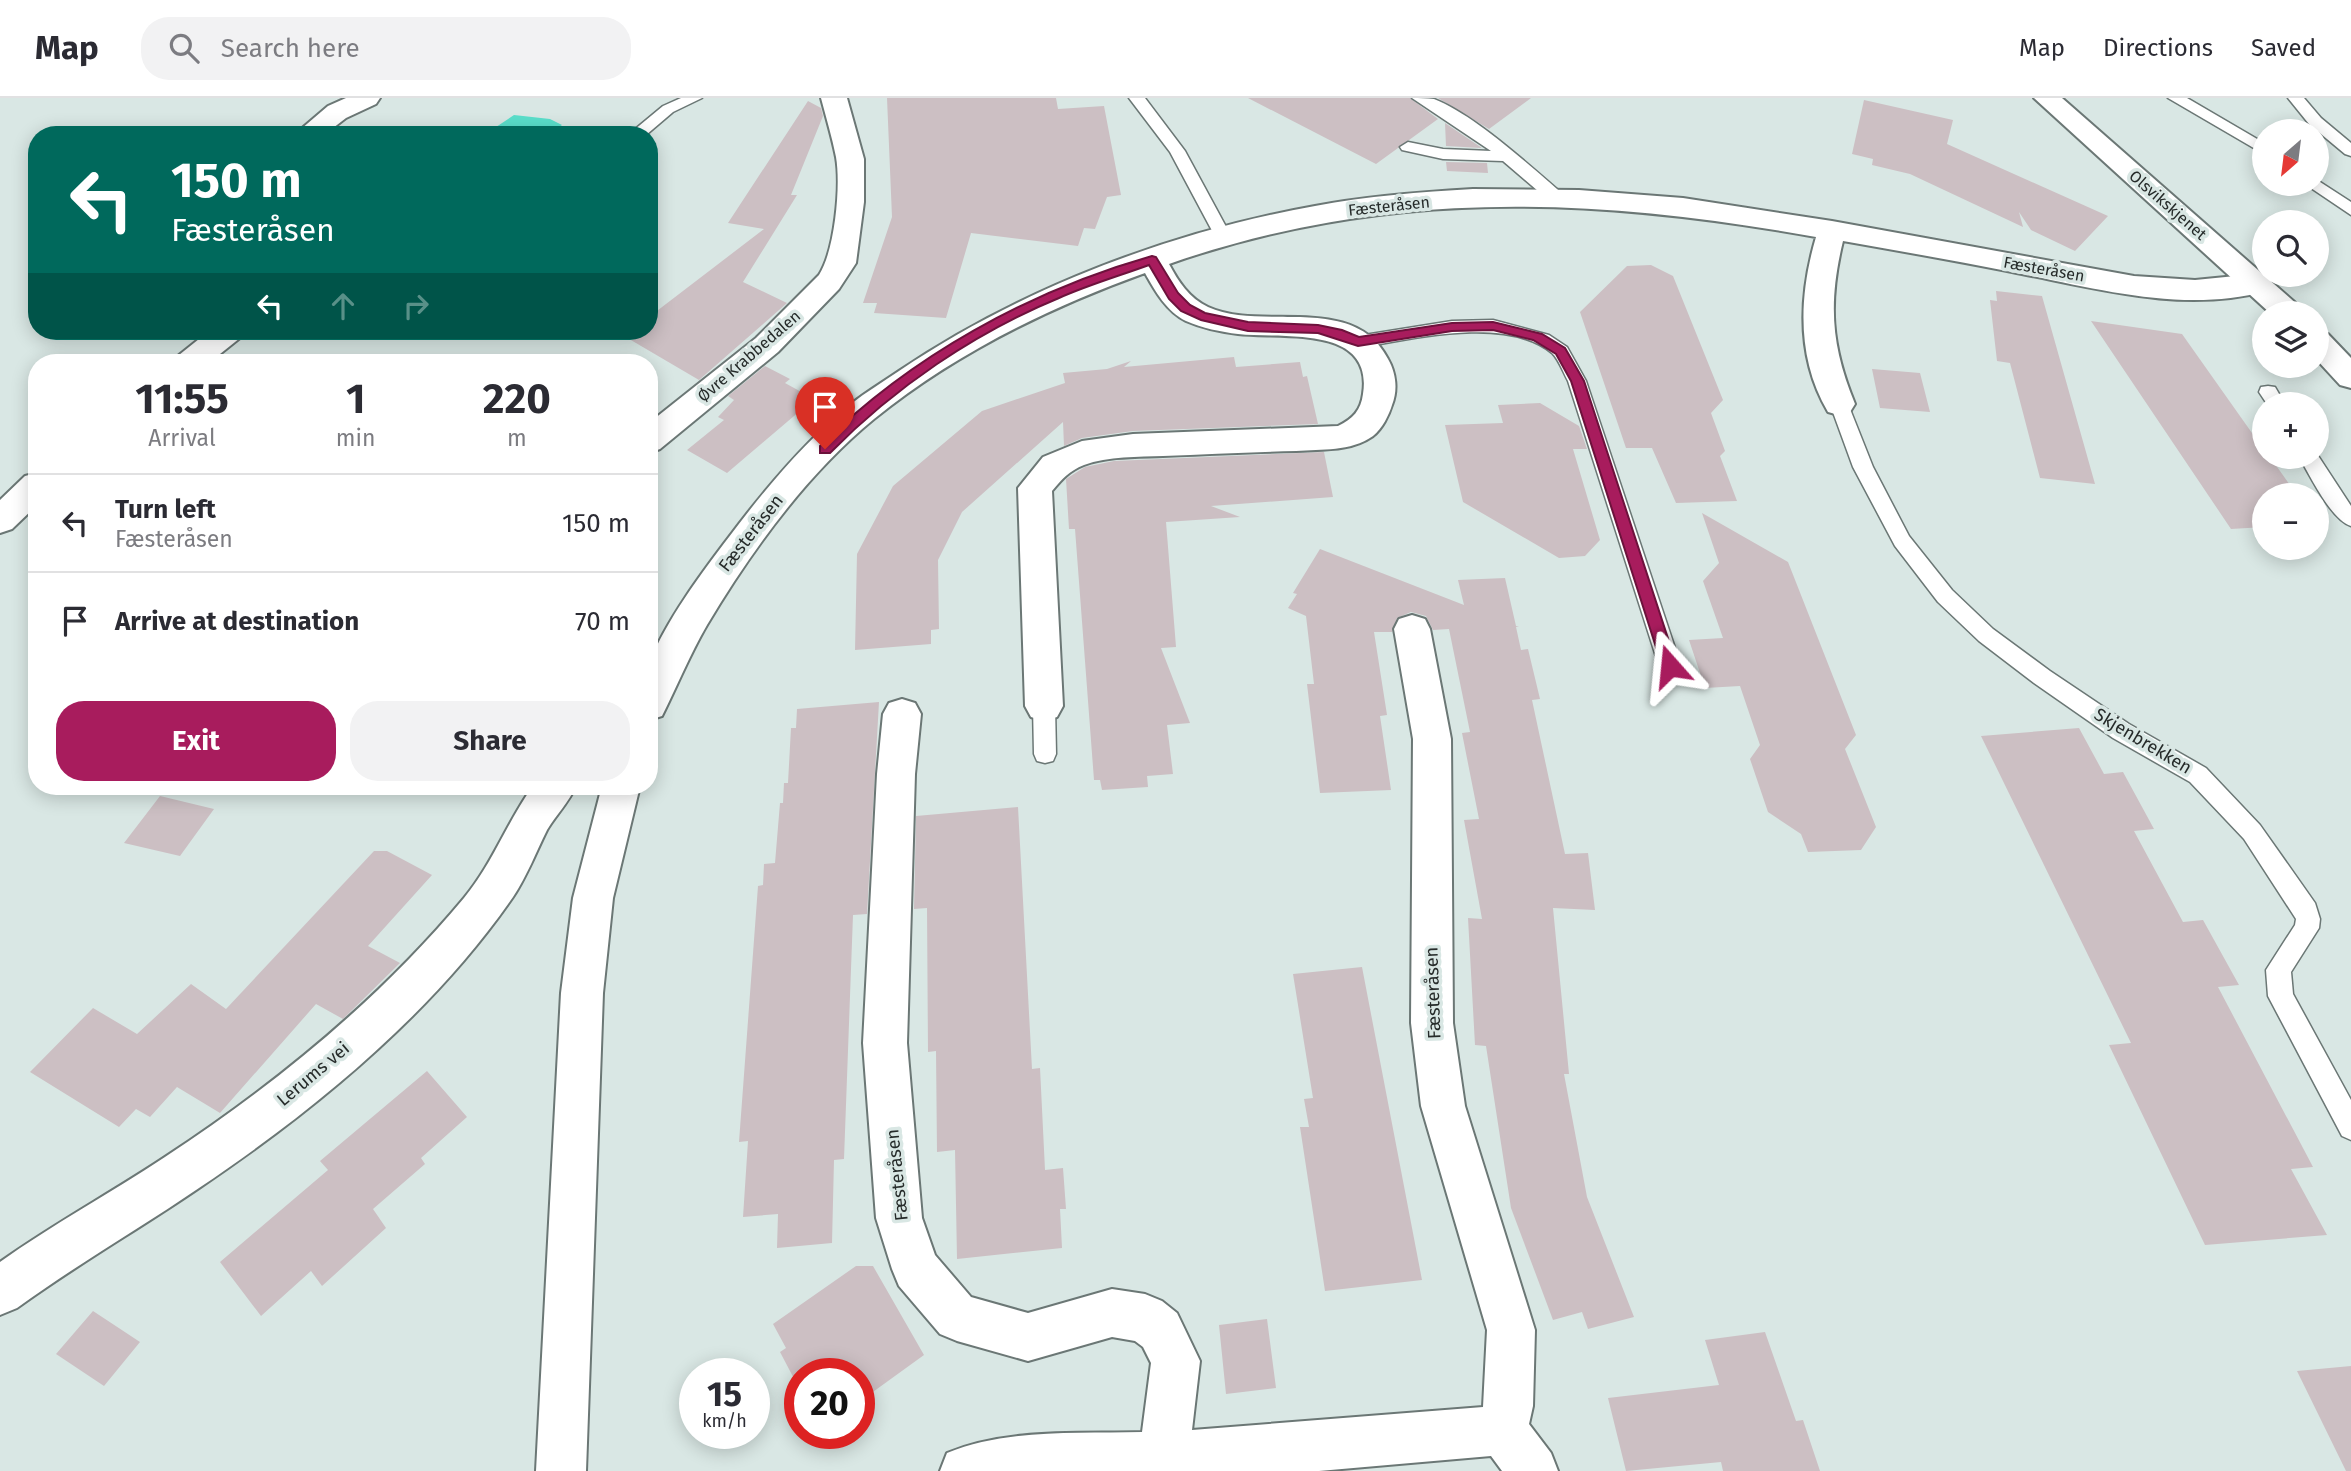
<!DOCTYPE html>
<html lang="en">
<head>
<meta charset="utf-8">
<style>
	body { margin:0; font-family:"Fira Sans",sans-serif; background:#f2f2f3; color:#2b2b33; height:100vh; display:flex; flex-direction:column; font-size:26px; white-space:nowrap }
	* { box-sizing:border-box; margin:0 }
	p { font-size:23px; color:#7c7c81 }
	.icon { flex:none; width:38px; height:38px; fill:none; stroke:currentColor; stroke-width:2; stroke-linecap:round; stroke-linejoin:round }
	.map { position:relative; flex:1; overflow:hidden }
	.panel { position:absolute; left:28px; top:256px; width:630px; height:441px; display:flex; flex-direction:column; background:#fff; border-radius:28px; box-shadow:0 4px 18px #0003 }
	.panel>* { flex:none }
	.top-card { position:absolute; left:28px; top:28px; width:630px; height:214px; border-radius:28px; box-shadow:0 4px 18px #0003; background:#00695c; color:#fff; overflow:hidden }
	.needle { width:46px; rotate:208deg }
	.tools { position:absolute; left:2252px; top:21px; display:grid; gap:14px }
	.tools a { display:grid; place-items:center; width:77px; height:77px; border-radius:50%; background:#fff; box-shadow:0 4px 18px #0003; font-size:35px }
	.speed { position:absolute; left:679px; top:1260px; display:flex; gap:14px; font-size:35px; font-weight:700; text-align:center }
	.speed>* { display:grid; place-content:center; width:91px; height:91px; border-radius:50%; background:#fff; box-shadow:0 4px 18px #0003; line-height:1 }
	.speed small { font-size:18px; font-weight:400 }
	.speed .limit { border:10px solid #d22; background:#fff; color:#111 }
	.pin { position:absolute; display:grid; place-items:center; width:60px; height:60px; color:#fff; margin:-72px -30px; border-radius:50% 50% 50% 0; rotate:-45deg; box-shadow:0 0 7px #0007 }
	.pin .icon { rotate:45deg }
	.me { position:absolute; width:77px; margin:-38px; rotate:342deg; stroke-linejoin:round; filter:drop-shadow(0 0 5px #0008) }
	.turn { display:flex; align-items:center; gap:24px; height:147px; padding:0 28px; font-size:32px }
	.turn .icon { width:91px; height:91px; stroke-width:2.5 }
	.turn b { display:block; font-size:49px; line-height:60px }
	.lanes { display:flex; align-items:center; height:66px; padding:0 28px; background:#0003; justify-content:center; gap:35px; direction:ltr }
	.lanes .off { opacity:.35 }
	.eta { display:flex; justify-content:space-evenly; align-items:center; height:119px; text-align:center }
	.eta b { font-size:42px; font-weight:700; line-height:49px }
	.primary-button { display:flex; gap:14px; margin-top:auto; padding:14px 28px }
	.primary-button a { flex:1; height:80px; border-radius:28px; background:#a81c5d; color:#fff; font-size:28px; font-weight:700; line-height:80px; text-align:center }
	.primary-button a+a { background:#f2f2f3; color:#2b2b33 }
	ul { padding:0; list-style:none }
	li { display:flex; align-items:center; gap:21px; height:98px; padding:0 28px; border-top:2px solid #e1e1e2 }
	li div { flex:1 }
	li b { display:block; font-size:26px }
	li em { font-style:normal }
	header { display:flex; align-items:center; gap:42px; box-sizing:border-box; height:98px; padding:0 35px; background:#fff; border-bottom:2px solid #e1e1e2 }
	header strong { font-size:33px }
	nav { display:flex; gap:38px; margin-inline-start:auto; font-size:24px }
	.search { width:490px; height:63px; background:#f2f2f3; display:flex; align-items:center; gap:18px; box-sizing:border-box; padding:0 24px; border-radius:28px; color:#7c7c81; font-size:26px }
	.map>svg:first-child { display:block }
	.green { fill:#5adfcb }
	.building { fill:#ccbfc3 }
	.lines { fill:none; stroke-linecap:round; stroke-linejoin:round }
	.lane-casing { stroke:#6b7775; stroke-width:3 }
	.street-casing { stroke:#6b7775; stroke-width:4 }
	.secondary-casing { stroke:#6b7775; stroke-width:4 }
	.lane { fill:#fff; fill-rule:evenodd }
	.street { fill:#fff; fill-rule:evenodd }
	.secondary { fill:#fff; fill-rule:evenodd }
	.route { fill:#a81c5d; stroke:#6d123c; stroke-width:2 }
	.labels { text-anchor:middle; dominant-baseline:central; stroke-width:7; stroke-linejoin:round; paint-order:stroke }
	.far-street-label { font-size:16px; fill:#262b2a; stroke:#d9e7e4 }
	.street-label { font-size:18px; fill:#262b2a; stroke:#d9e7e4 }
</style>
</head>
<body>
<header>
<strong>Map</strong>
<div class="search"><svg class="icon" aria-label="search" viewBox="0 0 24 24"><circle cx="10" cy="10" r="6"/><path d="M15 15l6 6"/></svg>Search here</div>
<nav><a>Map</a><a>Directions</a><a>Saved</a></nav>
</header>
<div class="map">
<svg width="2351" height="1373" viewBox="0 0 2351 1373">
	<rect width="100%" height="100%" fill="#d9e7e4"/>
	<path class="green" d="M 514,17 L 550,21 L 562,27 L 549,37 L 484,37 Z"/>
	<path class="building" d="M 887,0 L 1056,0 L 1058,11 L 1104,8 L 1121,97 L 1107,99 L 1095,131 L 1084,130 L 1078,148 L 971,135 L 946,220 L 874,215 L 877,205 L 863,205 L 892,119 Z
		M 1248,0 L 1410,0 L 1438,21 L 1376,66 Z
		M 1438,0 L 1531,0 L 1489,31 Z
		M 1864,2 L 1953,22 L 1947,46 L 2108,118 L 2075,153 L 2031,132 L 2019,114 L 2023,129 L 1910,76 L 1872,67 L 1873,61 L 1852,56 Z
		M 808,3 L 821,10 L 823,18 L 791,97 L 797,97 L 743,184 L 787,205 L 699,282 L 624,238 L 631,233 L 649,233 L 649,219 L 764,131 L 728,125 Z
		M 1445,25 L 1482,50 L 1446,48 Z
		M 1446,64 L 1487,65 L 1488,75 L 1447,73 Z
		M 1651,167 L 1673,178 L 1723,302 L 1711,315 L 1725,353 L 1720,358 L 1737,403 L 1676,405 L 1652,350 L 1626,350 L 1580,214 L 1627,168 Z
		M 1996,193 L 2042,198 L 2095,386 L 2040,380 L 2010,265 L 1997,263 L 1990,202 L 1997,203 Z
		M 2091,223 L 2182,236 L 2264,352 L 2264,359 L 2270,359 L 2297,397 L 2264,397 L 2264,429 L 2231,431 Z
		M 1234,259 L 1236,269 L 1300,264 L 1303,279 L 1307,278 L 1318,326 L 1133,333 L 1082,340 L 1064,348 L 1063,324 L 962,414 L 938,462 L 939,531 L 931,532 L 931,546 L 855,552 L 857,456 L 893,388 L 982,313 L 1065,285 L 1063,275 L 1107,271 L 1131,263 L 1124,269 Z
		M 765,268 L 790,281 L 785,285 L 814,301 L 727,375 L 687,352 L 724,322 L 718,319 L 734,302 L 728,298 Z
		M 1872,271 L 1920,275 L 1930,314 L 1880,310 Z
		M 1540,305 L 1579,328 L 1587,351 L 1573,351 L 1600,442 L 1585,458 L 1559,460 L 1463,404 L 1445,327 L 1503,325 L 1498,307 Z
		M 1324,354 L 1333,399 L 1211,408 L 1240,419 L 1166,424 L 1176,549 L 1161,550 L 1190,625 L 1167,627 L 1173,676 L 1147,678 L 1148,689 L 1102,692 L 1100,682 L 1094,682 L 1075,431 L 1069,431 L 1066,381 L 1085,369 L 1114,363 Z
		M 1702,415 L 1788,464 L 1856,637 L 1845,651 L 1876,729 L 1861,752 L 1808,754 L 1801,736 L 1768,714 L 1750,661 L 1760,647 L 1740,588 L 1705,590 L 1689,542 L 1723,540 L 1703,483 L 1719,465 Z
		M 1320,451 L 1464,507 L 1458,482 L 1505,480 L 1516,528 L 1519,529 L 1516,529 L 1521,552 L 1528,551 L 1540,601 L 1532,602 L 1565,756 L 1588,755 L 1595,812 L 1553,810 L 1569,976 L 1564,976 L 1587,1099 L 1634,1219 L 1588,1231 L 1582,1214 L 1553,1222 L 1511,1110 L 1486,948 L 1475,947 L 1468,820 L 1482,821 L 1464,722 L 1479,721 L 1462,635 L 1470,634 L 1449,531 L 1433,532 L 1426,518 L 1411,514 L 1397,520 L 1392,534 L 1374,534 L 1387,617 L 1380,618 L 1391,692 L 1320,695 L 1307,586 L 1314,586 L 1306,518 L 1288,510 L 1297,496 L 1293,495 Z
		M 879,604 L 867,816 L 853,817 L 844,1061 L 834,1062 L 832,1145 L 777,1150 L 778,1116 L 743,1119 L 748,1043 L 739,1044 L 758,788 L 763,787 L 764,766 L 775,765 L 780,705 L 783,705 L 784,685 L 788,685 L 791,630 L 796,630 L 797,611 Z
		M 2079,630 L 2104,676 L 2123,674 L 2154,731 L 2134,733 L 2183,824 L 2203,822 L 2239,887 L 2218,889 L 2313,1069 L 2291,1071 L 2327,1137 L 2205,1147 L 2109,947 L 2131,945 L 1981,638 Z
		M 160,698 L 214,711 L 180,758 L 124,745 Z
		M 1018,709 L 1032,971 L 1040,970 L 1045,1072 L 1063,1070 L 1066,1111 L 1060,1111 L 1062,1150 L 957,1161 L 955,1052 L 937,1054 L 936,953 L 928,954 L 927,810 L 914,811 L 916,718 Z
		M 374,753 L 387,753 L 432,777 L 368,848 L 400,865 L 343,921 L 316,906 L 220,1015 L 177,989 L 150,1019 L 136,1011 L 119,1029 L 30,974 L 93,910 L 137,936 L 191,886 L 226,911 Z
		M 1362,869 L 1422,1182 L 1325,1193 L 1300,1029 L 1309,1029 L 1304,1001 L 1313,1000 L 1293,876 Z
		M 427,973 L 467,1019 L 421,1060 L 425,1066 L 373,1111 L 386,1130 L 322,1188 L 311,1173 L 261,1218 L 220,1164 L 328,1072 L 320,1063 Z
		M 856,1168 L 873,1168 L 924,1257 L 859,1304 L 859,1276 L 800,1276 L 800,1292 L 780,1254 L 786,1250 L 773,1226 Z
		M 93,1213 L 140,1244 L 104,1288 L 56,1256 Z
		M 1267,1221 L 1276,1290 L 1226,1296 L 1219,1227 Z
		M 1765,1234 L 1796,1323 L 1803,1322 L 1820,1373 L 1723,1373 L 1721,1364 L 1626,1373 L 1608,1300 L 1719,1287 L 1705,1242 Z
		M 2351,1268 L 2351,1373 L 2346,1373 L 2297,1273 Z"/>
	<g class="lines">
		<defs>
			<path id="lane" d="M 681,0 L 702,0 L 673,14 L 646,37 L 628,37 L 663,8 Z
				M 1129,0 L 1145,0 L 1185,53 L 1231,138 L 1229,142 L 1217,142 L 1170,54 Z
				M 1412,0 C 1419,0 1427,0 1434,1 C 1475,17 1530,68 1564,97 L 1566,101 L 1564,105 L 1552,105 L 1503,63 L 1443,61 L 1402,52 L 1400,49 L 1408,44 L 1443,51 L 1491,53 Z
				M 2168,0 L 2187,0 L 2264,45 L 2264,56 Z
				M 2288,0 L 2304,0 L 2321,20 L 2351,45 L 2351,58 L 2345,56 L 2309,26 Z
				M 2317,82 L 2351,104 L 2351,117 L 2305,86 L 2317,86 Z
				M 1493,222 L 1549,237 L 1567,249 L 1586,283 L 1681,568 L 1678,574 L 1670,577 L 1662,574 L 1659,568 L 1568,283 C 1563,274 1559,262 1552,255 C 1506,217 1412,241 1358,250 L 1349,244 L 1358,238 L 1452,223 Z
				M 2268,288 L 2275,289 L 2285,306 L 2267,306 L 2259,294 L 2261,289 Z
				M 1839,299 L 1846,301 L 1848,306 L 1873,369 L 1909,438 L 1952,492 L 1993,531 L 2050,573 L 2129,626 L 2206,670 L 2260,727 L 2315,805 L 2320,821 L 2319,830 L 2291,874 L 2293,896 L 2351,1002 L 2351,1042 L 2342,1038 L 2268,898 L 2266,872 L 2295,827 L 2296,821 L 2244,741 L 2190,684 L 2113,640 L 2034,585 L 1979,543 L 1938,504 L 1895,448 L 1853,369 L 1830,306 L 1832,301 Z
				M 2317,356 L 2351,408 L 2351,428 C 2331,422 2310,377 2299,359 L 2317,359 Z
				M 1044,599 L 1052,602 L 1055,608 L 1056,656 L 1053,663 L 1045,665 L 1037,663 L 1034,656 L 1033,608 L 1036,602 Z"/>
			<path id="street" d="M 346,0 L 380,0 L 376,6 L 346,20 L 324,37 L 294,37 L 328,8 Z
				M 821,0 L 847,0 L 864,61 L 864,104 L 856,165 L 839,191 L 778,254 L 660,351 L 649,355 L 649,325 L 756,240 L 819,177 C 835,152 841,88 836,59 C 832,39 826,19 821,0 Z
				M 1473,91 L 1579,92 L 1683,100 L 1832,123 L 2134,178 L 2195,182 L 2256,176 L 2266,179 L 2271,186 L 2266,193 C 2183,216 2095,190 2012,174 C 1956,163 1900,153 1843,143 C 1828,205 1831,248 1855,306 L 1850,314 L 1839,317 L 1828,314 C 1796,260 1799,197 1816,139 C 1593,99 1386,90 1169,166 C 1178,183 1189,200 1208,209 C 1262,234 1354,194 1388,261 C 1396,275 1398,292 1392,307 C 1389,317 1382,331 1373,338 C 1350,354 1322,351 1296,353 C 1252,354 1207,356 1163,358 C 1139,359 1108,358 1084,367 C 1069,373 1062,381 1052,393 L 1063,608 L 1057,619 L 1044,623 L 1031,619 L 1025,608 L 1018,390 L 1043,359 L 1082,343 L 1133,336 L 1338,328 C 1353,321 1361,312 1363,296 C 1374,226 1281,241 1238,236 C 1221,234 1202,230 1186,223 C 1167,214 1155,193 1145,175 C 1048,210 954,256 874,321 C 807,376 751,453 707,527 C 690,556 677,588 662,618 L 649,622 C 649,605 645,580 650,564 C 665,524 703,473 729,439 C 765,391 805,343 851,306 C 866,294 883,284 899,273 C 1022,190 1170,134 1315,108 C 1367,98 1420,94 1473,91 Z
				M 209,233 L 244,233 L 240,240 L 210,264 L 175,264 L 179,257 Z
				M 37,375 L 37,407 L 12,431 L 0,435 L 0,402 L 25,378 Z
				M 1412,517 L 1425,521 L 1430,531 L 1451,641 L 1453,925 L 1465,1008 L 1535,1232 L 1533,1308 L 1529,1326 L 1551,1355 L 1558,1373 L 1502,1373 L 1491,1358 L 1319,1373 L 940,1373 L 947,1355 C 1007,1330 1078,1336 1142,1334 L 1151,1265 L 1143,1249 L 1135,1243 L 1112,1239 L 1028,1263 L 957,1243 L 940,1236 L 899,1188 L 892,1171 L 876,1120 L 863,945 L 877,676 L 883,616 L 889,605 L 902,601 L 915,605 L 921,616 L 915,676 L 907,945 L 922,1120 L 935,1157 L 971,1199 L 1028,1215 L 1112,1191 L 1145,1196 L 1162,1203 L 1177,1215 L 1200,1263 L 1192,1332 L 1483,1309 L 1487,1232 L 1421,1008 L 1411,925 L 1413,641 L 1394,531 L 1399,521 Z
				M 533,688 L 576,688 C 569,704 556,717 547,732 C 536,754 527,778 513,799 C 433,915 315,1012 199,1090 C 139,1131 76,1167 17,1210 L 0,1217 L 0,1164 C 53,1126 111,1095 165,1059 C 276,986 379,902 464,800 C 493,765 507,724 533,688 Z
				M 602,688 L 640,688 L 613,800 L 603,895 L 586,1373 L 536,1373 L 561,895 L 573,800 Z"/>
			<path id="secondary" d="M 2034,0 L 2062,0 L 2299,208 L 2303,215 L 2270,215 Z
				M 2317,233 L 2328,236 L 2351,260 L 2351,290 L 2340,287 L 2317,262 Z"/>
		</defs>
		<use href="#lane" class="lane-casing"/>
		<use href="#street" class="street-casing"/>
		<use href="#secondary" class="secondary-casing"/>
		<use href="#lane" class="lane"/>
		<use href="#street" class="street"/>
		<use href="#secondary" class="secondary"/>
	</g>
	<path class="route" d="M 1152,158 L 1156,159 L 1178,195 L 1190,207 L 1205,215 L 1248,224 L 1318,227 L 1342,232 L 1359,239 L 1452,225 L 1493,224 L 1542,236 L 1565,250 L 1584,283 L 1677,568 L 1675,573 L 1664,573 L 1662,568 L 1571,283 L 1556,256 L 1533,242 L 1493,232 L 1452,233 L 1358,248 L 1318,235 L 1248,233 L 1201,222 L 1181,213 L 1169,201 L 1149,167 C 1119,178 1088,187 1059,200 C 974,235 894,290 830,355 L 820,355 L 820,348 C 911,258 1029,193 1152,158 Z"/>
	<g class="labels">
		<g class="far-street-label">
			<text transform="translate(2168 107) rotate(41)">Olsvikskjenet</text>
			<text transform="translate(1389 108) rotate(-6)">Fæsteråsen</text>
			<text transform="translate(2044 171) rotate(10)">Fæsteråsen</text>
			<text transform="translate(749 258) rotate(-41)">Øvre Krabbedalen</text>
		</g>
		<g class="street-label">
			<text transform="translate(751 435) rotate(-52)">Fæsteråsen</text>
			<text transform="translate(2143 643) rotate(31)">Skjenbrekken</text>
			<text transform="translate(1433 895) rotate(-92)">Fæsteråsen</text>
			<text transform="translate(313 976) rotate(-40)">Lerums vei</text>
			<text transform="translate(897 1077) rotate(-96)">Fæsteråsen</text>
		</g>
	</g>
</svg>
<div class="tools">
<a><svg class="needle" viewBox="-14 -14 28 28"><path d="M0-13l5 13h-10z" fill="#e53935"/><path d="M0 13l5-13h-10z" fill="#7c7c81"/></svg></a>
<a><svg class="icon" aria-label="search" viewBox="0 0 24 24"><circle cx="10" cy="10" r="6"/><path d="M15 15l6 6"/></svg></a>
<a><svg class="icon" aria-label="layers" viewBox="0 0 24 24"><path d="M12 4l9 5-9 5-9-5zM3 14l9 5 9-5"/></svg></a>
<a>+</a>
<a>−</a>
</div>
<div class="speed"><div>15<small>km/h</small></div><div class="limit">20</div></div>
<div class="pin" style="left:825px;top:351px;background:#d93025"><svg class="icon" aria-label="arrive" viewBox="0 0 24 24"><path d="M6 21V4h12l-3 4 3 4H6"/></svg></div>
<svg class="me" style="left:1670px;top:568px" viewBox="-20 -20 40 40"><path d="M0-17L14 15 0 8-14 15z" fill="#a81c5d" stroke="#fff" stroke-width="4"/></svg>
<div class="top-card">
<div class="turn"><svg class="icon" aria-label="left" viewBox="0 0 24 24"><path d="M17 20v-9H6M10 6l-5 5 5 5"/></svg><div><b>150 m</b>Fæsteråsen</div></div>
<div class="lanes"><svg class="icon" aria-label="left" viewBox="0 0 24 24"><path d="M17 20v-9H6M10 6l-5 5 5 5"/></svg><svg class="icon off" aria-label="ahead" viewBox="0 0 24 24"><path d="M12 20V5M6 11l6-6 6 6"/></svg><svg class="icon off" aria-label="right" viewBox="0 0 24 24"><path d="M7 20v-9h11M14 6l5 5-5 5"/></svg></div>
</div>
<section class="panel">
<div class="eta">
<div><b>11:55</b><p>Arrival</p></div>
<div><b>1</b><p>min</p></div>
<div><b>220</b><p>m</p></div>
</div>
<ul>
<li><svg class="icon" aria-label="left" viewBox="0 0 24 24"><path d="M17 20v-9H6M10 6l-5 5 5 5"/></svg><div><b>Turn left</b><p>Fæsteråsen</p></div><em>150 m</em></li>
<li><svg class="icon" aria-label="arrive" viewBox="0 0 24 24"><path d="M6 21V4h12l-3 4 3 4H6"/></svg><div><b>Arrive at destination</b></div><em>70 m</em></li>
</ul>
<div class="primary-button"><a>Exit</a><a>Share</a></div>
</section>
</div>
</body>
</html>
